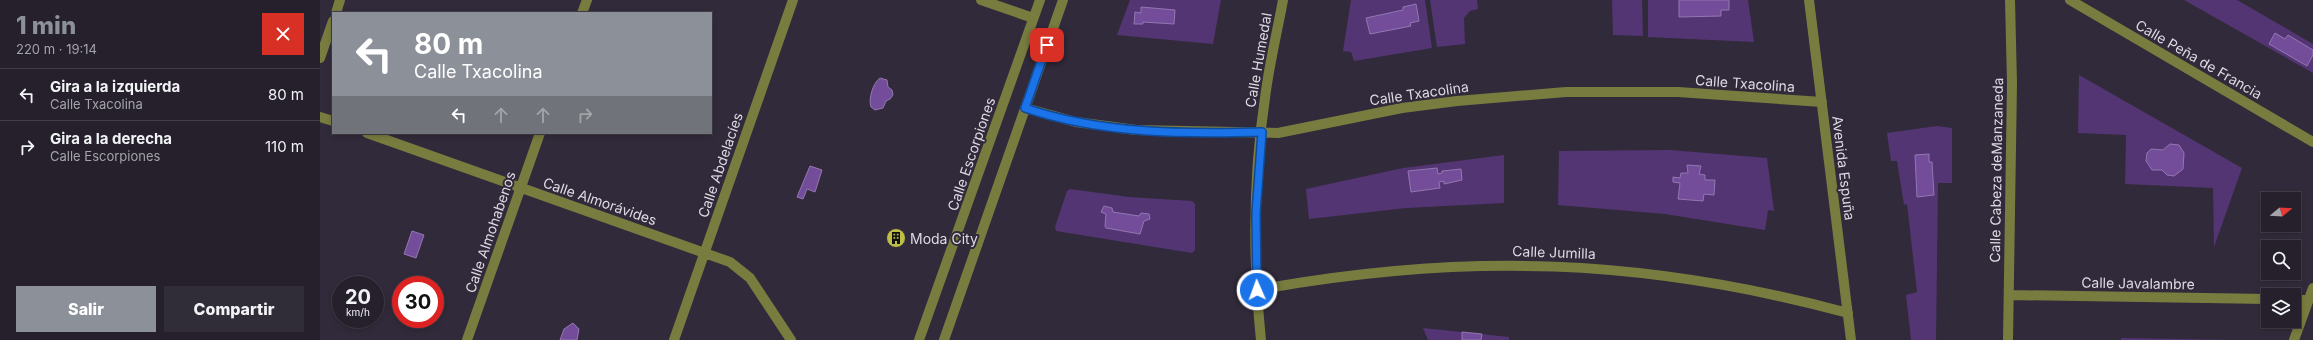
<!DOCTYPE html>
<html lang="es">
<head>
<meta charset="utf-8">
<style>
	body { margin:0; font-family:Inter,sans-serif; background:#312d38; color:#f1f3f6; height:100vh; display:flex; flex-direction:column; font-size:15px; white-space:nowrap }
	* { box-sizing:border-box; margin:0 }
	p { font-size:13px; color:#a3a3a9 }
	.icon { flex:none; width:22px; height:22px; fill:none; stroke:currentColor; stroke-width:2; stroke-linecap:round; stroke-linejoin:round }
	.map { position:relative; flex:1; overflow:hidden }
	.side { display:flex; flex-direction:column; background:#25202c; width:320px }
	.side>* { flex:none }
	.top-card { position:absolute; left:12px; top:12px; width:380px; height:122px; border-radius:0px; box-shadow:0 2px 6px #0003,0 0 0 1px #423e48; background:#8c9099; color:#fff; overflow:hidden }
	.needle { width:26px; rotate:72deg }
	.tools { position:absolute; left:1941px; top:192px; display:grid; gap:8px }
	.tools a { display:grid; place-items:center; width:40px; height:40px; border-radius:0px; background:#25202c; box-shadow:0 2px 6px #0003,0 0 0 1px #423e48; font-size:20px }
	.speed { position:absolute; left:12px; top:276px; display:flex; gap:8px; font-size:20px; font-weight:700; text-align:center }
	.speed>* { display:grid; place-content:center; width:52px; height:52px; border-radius:50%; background:#25202c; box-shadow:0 2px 6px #0003,0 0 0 1px #423e48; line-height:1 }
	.speed small { font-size:10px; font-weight:400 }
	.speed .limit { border:6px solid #d22; background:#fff; color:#111 }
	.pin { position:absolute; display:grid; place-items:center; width:34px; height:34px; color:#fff; margin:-17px; border-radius:8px; box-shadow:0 2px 6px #0006 }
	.me { position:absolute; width:44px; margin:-22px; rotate:358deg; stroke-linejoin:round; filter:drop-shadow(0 0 3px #0008) }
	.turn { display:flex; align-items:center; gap:14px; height:84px; padding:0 16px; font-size:18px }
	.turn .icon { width:52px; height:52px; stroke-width:2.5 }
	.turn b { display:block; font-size:28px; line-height:34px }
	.lanes { display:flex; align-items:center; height:38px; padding:0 16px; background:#0003; justify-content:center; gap:20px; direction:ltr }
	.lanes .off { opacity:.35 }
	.round { display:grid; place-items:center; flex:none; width:42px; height:42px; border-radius:0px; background:#312d38 }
	.summary { display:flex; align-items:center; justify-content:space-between; height:68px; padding:0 16px }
	h1 { font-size:24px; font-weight:800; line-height:30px; color:#8c9099 }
	.cta { display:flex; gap:8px; margin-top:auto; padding:8px 16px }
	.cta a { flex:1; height:46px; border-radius:0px; background:#8c9099; color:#fff; font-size:16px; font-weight:800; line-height:46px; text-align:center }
	.cta a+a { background:#312d38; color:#f1f3f6 }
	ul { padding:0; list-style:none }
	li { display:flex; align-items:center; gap:12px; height:52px; padding:0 16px; border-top:1px solid #423e48 }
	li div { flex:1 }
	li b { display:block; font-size:15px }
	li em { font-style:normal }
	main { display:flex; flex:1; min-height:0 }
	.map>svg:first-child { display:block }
	.green { fill:#543574 }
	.water { fill:#734d9a; stroke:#9377b0 }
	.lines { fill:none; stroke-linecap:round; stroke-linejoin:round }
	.minor { stroke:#797c3f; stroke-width:10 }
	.route-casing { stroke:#114b97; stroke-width:10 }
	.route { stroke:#1a73e8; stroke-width:7 }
	.labels { text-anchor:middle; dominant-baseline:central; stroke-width:4; stroke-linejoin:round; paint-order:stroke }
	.street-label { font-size:14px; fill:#dedae4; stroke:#312a3a }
	.poi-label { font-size:14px; fill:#dedae4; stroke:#312a3a; text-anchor:start }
</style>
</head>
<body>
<main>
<section class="side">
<div class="summary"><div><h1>1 min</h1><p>220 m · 19:14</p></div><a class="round" style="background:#d93025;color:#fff"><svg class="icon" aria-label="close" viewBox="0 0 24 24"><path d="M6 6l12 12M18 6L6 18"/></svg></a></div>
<ul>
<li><svg class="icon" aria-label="left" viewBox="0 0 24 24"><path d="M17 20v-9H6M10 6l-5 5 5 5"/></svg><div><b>Gira a la izquierda</b><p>Calle Txacolina</p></div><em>80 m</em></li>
<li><svg class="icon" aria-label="right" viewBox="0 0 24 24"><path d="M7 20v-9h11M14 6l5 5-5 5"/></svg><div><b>Gira a la derecha</b><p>Calle Escorpiones</p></div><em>110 m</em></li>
</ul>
<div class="cta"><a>Salir</a><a>Compartir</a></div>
</section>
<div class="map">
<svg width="1993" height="340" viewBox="0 0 1993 340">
	<rect width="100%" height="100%" fill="#312a3a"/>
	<path class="green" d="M 810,0 L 901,0 L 893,44 L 797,35 Z
		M 1031,0 L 1105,0 L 1112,48 L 1034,61 L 1031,52 L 1023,51 Z
		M 1110,0 L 1157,0 L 1158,9 L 1150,11 L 1144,18 L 1145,44 L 1117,47 Z
		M 1292,0 L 1322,0 L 1323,36 L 1293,35 Z
		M 1328,0 L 1428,0 L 1434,42 L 1328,37 Z
		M 1864,0 L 1917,0 L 1993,44 L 1993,73 Z
		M 1759,75 L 1922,168 L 1894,247 L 1893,188 L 1805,184 L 1806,135 L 1758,133 Z
		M 1617,126 L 1632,128 L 1632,183 L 1618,183 L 1616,340 L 1591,340 L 1586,295 L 1597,292 L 1587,204 L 1584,205 L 1577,161 L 1571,161 L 1567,133 Z
		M 1350,150 L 1447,158 L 1454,211 L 1448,210 L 1445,230 L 1345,214 L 1238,205 L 1239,151 Z
		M 1184,155 L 1184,203 L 1086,208 L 989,219 L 986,189 L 1083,168 Z
		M 750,189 L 809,197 L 872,201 L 875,204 L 875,250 L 872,253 L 736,231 L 735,227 L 747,191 Z
		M 1103,328 L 1189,337 L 1189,340 L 1108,340 Z
		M 1801,338 L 1914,340 L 1801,340 Z"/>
	<path class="water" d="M 1359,0 L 1409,0 L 1409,10 L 1401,10 L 1401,16 L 1359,17 Z
		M 1096,4 L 1099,21 L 1090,23 L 1091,26 L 1050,34 L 1046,18 L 1083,10 L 1083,7 Z
		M 821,7 L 855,10 L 854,24 L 823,22 L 823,24 L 814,24 L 815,12 L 821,13 Z
		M 1955,33 L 1965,39 L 1968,35 L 1993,50 L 1993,55 L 1987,66 L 1949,44 Z
		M 560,78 L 567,80 L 568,87 L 572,90 L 573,95 L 570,99 L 566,101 L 563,108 L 555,110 L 551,107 C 548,99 553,83 560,78 Z
		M 1850,144 L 1859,145 L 1864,153 L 1863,169 L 1854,176 L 1847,175 L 1842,170 L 1832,170 L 1826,161 L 1827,153 L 1831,149 L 1843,150 Z
		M 1609,154 L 1609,162 L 1612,162 L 1614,195 L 1597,197 L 1595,155 Z
		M 1367,165 L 1381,166 L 1379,174 L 1385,175 L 1385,180 L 1395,180 L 1394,195 L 1384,194 L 1383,201 L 1358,199 L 1360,183 L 1353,182 L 1353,177 L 1360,178 L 1361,173 L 1368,173 Z
		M 490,166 L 502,170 L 495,192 L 487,189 L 483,199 L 477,197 Z
		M 1117,168 L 1118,174 L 1122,173 L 1122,171 L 1141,169 L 1142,180 L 1124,184 L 1124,181 L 1119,182 L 1120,188 L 1091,192 L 1088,171 Z
		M 784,206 L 792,208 L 793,212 L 819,216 L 821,213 L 829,214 L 830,219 L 824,221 L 820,234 L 786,228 L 785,226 L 786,214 L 781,212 Z
		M 92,231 L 104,235 L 96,258 L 84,254 Z
		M 253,323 L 259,329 L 257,340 L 240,340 L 244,329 Z
		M 1142,332 L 1162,334 L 1161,340 L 1142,340 Z"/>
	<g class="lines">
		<path class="minor" d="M 661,0 L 713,18
			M 1489,0 L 1531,340
			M 1750,0 L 1993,142
			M 16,13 L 20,0
			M 262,13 L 267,0
			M 0,58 L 13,21
			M 705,108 L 756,122 L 816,130 L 958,133 L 1082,108 L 1137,101 L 1246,92 L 1358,92 L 1502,102
			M 0,117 L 13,121
			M 47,133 L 410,262 L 430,278 L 471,340
			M 937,290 C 1144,252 1325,258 1528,313
			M 1689,295 L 1948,299
			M 1974,300 L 1989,300
			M 147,340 L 220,133
			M 354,340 L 473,0
			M 599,340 L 720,0
			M 624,340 L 743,0
			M 941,340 C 933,261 933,177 945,98 C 949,65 957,33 963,0
			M 1688,340 L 1692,83 L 1690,0
			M 1974,340 L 1993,288"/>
	</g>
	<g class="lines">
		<defs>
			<path id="route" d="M 727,45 L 705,108 C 781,134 863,134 942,132 L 936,213 L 937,290"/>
		</defs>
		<use href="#route" class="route-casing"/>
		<use href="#route" class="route"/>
	</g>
	<defs>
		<symbol id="building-disc" viewBox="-11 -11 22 22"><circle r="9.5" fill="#bcbf44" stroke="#312a3a"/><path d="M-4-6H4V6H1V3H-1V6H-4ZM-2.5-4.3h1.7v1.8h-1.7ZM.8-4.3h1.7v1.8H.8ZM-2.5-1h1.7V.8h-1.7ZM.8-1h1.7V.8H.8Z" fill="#111"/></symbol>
	</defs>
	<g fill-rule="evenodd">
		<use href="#building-disc" x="565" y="227" width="22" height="22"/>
	</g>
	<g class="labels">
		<g class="street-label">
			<text transform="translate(1879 59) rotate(30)">Calle Peña de Francia</text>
			<text transform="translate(938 60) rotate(-80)">Calle Humedal</text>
			<text transform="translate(1425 83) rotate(4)">Calle Txacolina</text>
			<text transform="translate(1099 93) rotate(-8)">Calle Txacolina</text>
			<text transform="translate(651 154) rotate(-71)">Calle Escorpiones</text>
			<text transform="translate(400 165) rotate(-71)">Calle Abdelacíes</text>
			<text transform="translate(1524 168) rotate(83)">Avenida Espuña</text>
			<text transform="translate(1676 170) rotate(-89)">Calle Cabeza deManzaneda</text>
			<text transform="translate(280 201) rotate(19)">Calle Almorávides</text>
			<text transform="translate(170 232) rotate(-71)">Calle Almohabenos</text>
			<text transform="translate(1234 252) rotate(2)">Calle Jumilla</text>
			<text transform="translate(1818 283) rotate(1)">Calle Javalambre</text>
		</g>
		<g class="poi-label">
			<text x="590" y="238">Moda City</text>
		</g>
	</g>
</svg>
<div class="tools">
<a><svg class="needle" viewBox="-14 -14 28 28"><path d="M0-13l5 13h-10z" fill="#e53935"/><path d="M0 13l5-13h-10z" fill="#a3a3a9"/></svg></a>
<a><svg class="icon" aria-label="search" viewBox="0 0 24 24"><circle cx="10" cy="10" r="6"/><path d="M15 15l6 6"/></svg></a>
<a><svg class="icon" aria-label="layers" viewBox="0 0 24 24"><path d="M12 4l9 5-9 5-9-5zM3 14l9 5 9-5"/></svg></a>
</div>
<div class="speed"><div>20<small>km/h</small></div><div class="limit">30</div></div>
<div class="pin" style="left:727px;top:45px;background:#d93025"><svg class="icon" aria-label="arrive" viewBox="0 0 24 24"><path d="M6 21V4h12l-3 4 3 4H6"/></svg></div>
<svg class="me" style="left:937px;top:290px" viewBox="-20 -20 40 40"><circle r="17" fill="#1a73e8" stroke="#fff" stroke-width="3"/><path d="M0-11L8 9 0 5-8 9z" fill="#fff"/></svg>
<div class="top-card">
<div class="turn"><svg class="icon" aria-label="left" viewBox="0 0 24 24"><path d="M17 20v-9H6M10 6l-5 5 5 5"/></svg><div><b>80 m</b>Calle Txacolina</div></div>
<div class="lanes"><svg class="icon" aria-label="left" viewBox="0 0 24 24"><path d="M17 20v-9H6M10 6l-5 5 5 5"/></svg><svg class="icon off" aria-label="ahead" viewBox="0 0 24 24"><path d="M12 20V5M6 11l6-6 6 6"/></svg><svg class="icon off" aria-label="ahead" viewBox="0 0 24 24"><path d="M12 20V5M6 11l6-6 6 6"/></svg><svg class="icon off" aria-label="right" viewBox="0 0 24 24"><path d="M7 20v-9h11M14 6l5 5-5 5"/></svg></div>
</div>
</div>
</main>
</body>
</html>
